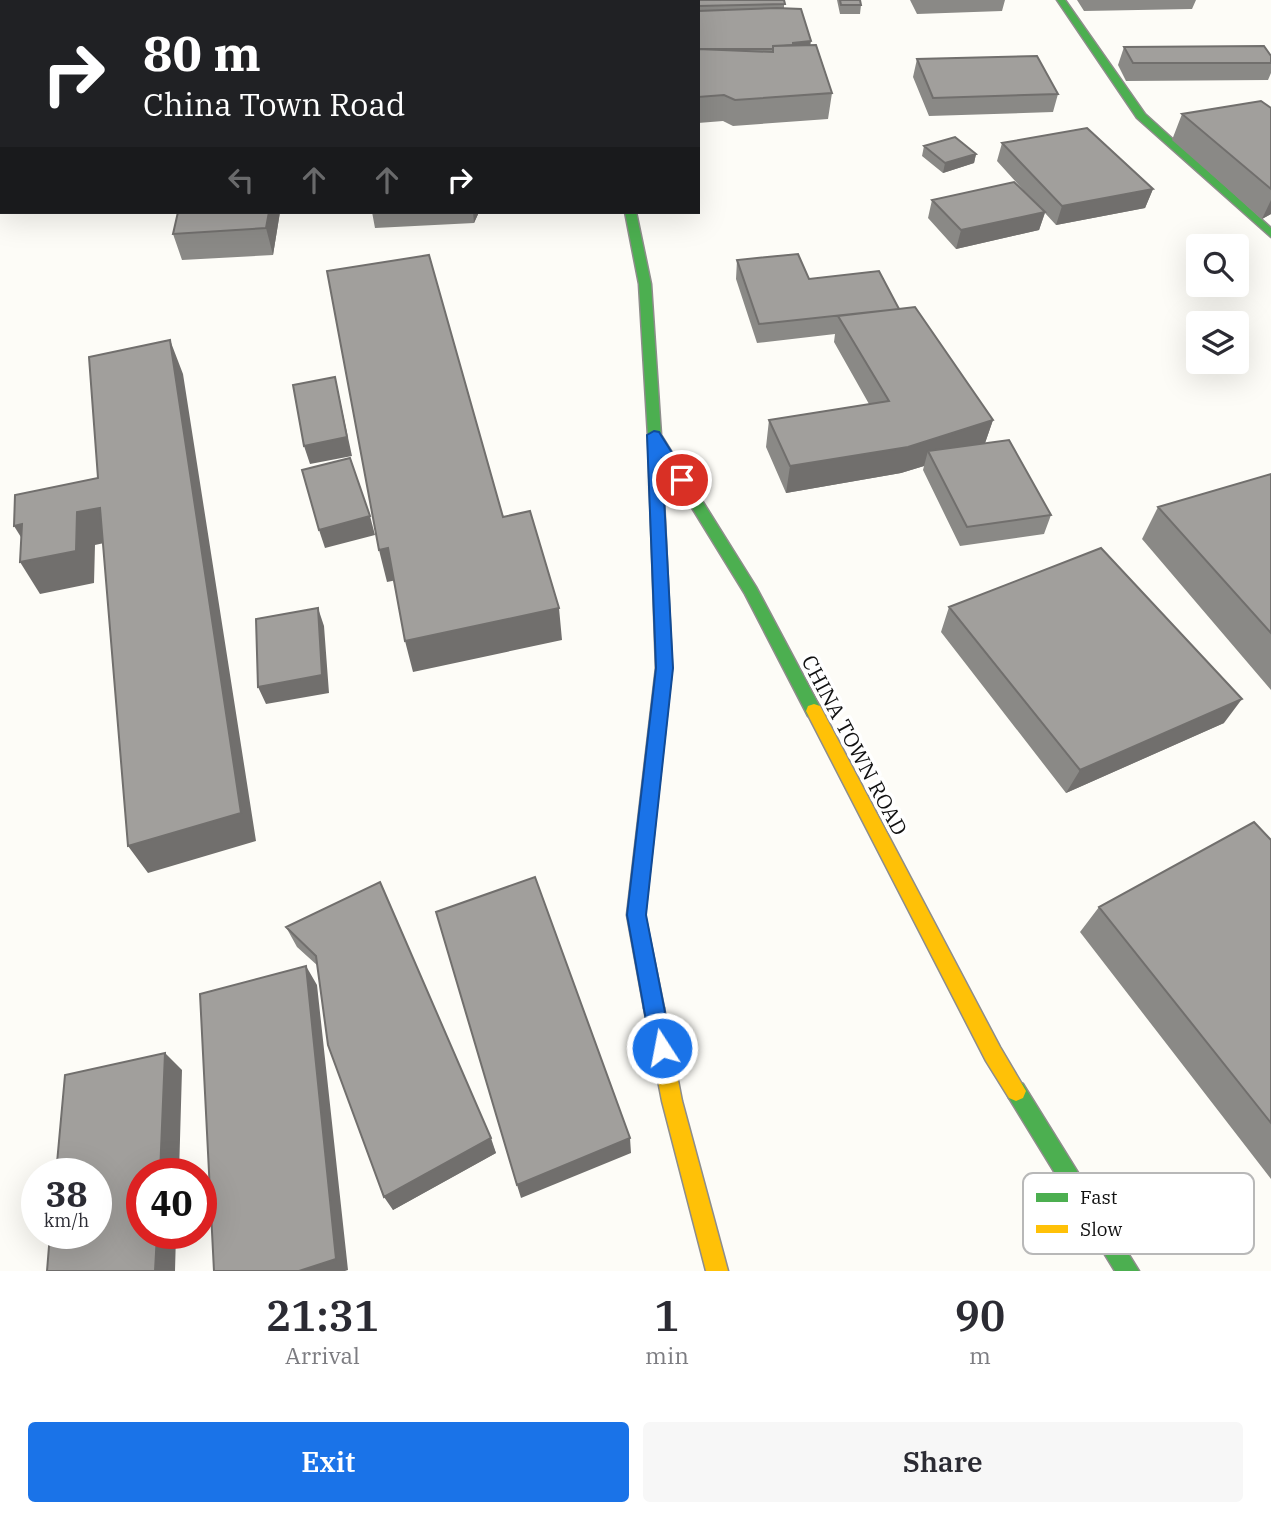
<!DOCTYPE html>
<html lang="en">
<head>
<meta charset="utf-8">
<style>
	body { margin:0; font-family:"IBM Plex Serif",serif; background:#f7f7f7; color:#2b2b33; height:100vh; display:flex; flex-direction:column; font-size:26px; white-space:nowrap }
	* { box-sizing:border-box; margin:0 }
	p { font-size:23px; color:#7c7c81 }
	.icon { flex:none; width:38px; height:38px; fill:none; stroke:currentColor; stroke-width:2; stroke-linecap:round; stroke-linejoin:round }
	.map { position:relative; height:1271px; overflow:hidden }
	.details { display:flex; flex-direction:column; background:#fff; flex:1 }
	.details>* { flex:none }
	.guide { position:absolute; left:0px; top:0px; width:700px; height:214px; box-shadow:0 7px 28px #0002; background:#202124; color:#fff; overflow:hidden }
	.fabs { position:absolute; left:1186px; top:234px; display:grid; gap:14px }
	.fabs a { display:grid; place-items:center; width:63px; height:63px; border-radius:7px; background:#fff; box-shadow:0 7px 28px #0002; font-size:35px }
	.speed { position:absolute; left:21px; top:1158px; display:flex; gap:14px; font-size:35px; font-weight:700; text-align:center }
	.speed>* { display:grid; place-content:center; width:91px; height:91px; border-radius:50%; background:#fff; box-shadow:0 7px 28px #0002; line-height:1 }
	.speed small { font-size:18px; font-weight:400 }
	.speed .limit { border:10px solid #d22; background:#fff; color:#111 }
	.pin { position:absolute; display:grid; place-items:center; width:60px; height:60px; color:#fff; margin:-30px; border:4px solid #fff; border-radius:50%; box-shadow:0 2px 7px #0007 }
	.me { position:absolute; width:77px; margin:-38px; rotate:349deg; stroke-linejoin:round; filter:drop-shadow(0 0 5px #0008) }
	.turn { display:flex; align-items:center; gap:24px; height:147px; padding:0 28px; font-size:32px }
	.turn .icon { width:91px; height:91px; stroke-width:2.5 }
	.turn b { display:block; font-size:49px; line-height:60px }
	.lanes { display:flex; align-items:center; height:66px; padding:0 28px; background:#0003; justify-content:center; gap:35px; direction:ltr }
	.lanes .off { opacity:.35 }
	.eta { display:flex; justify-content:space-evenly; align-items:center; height:119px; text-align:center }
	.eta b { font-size:42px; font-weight:600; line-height:49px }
	.action { display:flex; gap:14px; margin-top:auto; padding:14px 28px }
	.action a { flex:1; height:80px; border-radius:7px; background:#1a73e8; color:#fff; font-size:28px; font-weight:600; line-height:80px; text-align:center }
	.action a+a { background:#f7f7f7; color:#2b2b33 }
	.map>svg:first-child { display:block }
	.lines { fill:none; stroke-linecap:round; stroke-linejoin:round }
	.fast-casing { stroke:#8e8d8b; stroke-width:3 }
	.slow-casing { stroke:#8e8d8b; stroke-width:3 }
	.fast { fill:#4caf50; fill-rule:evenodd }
	.slow { fill:#ffc107; fill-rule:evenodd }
	.wall { fill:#8a8986 }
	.shaded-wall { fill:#716f6d }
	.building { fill:#a19f9c; stroke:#716f6d; stroke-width:2 }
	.route { fill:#1a73e8; stroke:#114b97; stroke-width:2 }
	.labels { text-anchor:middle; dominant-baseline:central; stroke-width:7; stroke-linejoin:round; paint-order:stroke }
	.street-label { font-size:21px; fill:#111; stroke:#fff }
	.key { fill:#fff; stroke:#b8b8b8; stroke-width:2 }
	.key-label { font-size:19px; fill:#111 }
</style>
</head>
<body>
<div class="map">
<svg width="1271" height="1271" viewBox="0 0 1271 1271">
	<rect width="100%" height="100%" fill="#fdfcf7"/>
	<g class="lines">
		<defs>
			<path id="fast" d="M 612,0 L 620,0 L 620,2 L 612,2 Z
				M 1057,0 L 1065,0 L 1145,114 L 1271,228 L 1271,237 L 1137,118 Z
				M 625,212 L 636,212 L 651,284 L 661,435 L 756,587 L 822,711 L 820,716 L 814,718 L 808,716 L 745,594 L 662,459 L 672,668 L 645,915 L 664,1008 L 661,1015 L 654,1018 L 647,1015 L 644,1008 L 627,915 L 656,668 L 648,436 L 639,284 Z
				M 1016,1081 L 1023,1084 L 1139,1271 L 1115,1271 L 1009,1098 L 1006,1091 L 1009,1084 Z"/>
			<path id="slow" d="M 814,704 L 820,706 L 1000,1047 L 1026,1091 L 1023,1098 L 1016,1101 L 1009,1098 L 986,1061 L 806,711 L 808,706 Z
				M 654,998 L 661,1001 L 664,1008 L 682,1101 L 728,1271 L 706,1271 L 662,1101 L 644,1008 L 647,1001 Z"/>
		</defs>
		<use href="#fast" class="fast-casing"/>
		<use href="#slow" class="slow-casing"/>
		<use href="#fast" class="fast"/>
		<use href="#slow" class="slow"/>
	</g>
	<path class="wall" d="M 682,0 L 784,0 L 784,9 L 810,45 L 832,93 L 828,119 L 733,126 L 723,121 L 698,123 L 698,2 L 682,2 Z
		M 837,0 L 860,0 L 861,5 L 860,14 L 840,14 Z
		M 910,0 L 1005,0 L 1002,11 L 917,14 Z
		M 1077,0 L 1196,0 L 1192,9 L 1084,11 Z
		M 1124,47 L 1271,56 L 1271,73 L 1268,80 L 1126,81 L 1118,65 Z
		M 917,59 L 1058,94 L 1053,112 L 929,116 L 913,77 Z
		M 1271,108 L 1271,214 L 1262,219 L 1172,140 L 1182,114 Z
		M 1002,143 L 1153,189 L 1145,208 L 1056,225 L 1045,213 L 1039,230 L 956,249 L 928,218 L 932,200 L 1033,201 L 997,161 Z
		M 924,146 L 976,154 L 974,163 L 943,173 L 922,156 Z
		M 280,212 L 273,255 L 182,260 L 173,234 Z
		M 372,212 L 491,212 L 479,212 L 474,223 L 375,228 Z
		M 737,260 L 899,309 L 993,420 L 985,443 L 1051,515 L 1044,534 L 960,546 L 923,470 L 924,466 L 901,473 L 786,493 L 766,447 L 769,420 L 869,404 L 834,342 L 835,334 L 757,343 L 736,279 Z
		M 1271,474 L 1271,690 L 1142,539 L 1158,507 Z
		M 949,607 L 1224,723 L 1066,793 L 941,632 Z
		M 1271,840 L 1271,1179 L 1080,932 L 1099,907 Z
		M 380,882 L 496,1153 L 393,1210 L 318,966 L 297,947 L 286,927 Z"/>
	<path class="shaded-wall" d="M 811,41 L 808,59 L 793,61 L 793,43 Z
		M 976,154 L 974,163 L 943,173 L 945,163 Z
		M 1153,189 L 1145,208 L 1056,225 L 1062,206 Z
		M 1271,200 L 1271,214 L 1262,219 Z
		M 269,212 L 280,212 L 273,255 L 266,228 Z
		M 473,212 L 479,212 L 474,223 Z
		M 1045,212 L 1039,230 L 956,249 L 961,230 Z
		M 170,340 L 183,374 L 256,841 L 148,873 L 128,846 Z
		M 335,377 L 352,456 L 310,464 L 304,446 Z
		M 993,420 L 984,446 L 928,451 L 924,466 L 901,473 L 786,493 L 790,466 Z
		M 100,508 L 118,540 L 95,545 L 94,583 L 40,594 L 20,562 L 77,512 Z
		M 370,516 L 375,535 L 325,548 L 319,530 Z
		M 22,524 L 34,558 L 14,526 Z
		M 388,548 L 397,580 L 387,582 L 379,550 Z
		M 318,608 L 324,626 L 329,693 L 266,704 L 258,687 Z
		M 559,608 L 562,640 L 413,672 L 405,641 Z
		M 1242,699 L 1224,723 L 1066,793 L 1080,770 Z
		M 306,966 L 317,985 L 348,1270 L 345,1271 L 299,1271 Z
		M 165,1053 L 182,1070 L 179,1174 L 160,1174 Z
		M 491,1138 L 496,1153 L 393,1210 L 384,1197 Z
		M 630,1138 L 631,1153 L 521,1198 L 517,1185 Z
		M 157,1234 L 176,1234 L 175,1271 L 155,1271 Z"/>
	<path class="building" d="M 473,0 L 503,0 L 503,2 L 473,2 Z
		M 685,0 L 784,0 L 785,4 L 698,6 L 698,2 L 685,2 Z
		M 840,0 L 860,0 L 861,5 L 841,5 Z
		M 425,1 L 465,1 L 465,2 L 425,2 Z
		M 777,8 L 801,9 L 811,41 L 793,43 L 793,45 L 773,46 L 773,49 L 698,49 L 698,11 Z
		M 816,45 L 832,93 L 735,100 L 724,95 L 698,97 L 698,49 L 773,52 L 773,46 Z
		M 1264,46 L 1271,56 L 1271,63 L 1133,63 L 1124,47 Z
		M 1037,56 L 1058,94 L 933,98 L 917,59 Z
		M 1261,101 L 1271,108 L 1271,189 L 1182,114 Z
		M 1087,128 L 1153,189 L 1062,206 L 1002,143 Z
		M 955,137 L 976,154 L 945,163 L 924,146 Z
		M 1014,182 L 1045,212 L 961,230 L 932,200 Z
		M 178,212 L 269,212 L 266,228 L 173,234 Z
		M 798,254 L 809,279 L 879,271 L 899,309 L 759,324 L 737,260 Z
		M 429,255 L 503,517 L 530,511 L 559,608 L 405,641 L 388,548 L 379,550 L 327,271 Z
		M 915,307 L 993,420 L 908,447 L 790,466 L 769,420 L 889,401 L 838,316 Z
		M 170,340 L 241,813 L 128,846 L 100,508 L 77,512 L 76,551 L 20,562 L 22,524 L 14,526 L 15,495 L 98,478 L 89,357 Z
		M 335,377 L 347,437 L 304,446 L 293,385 Z
		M 1009,440 L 1051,515 L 967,527 L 928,451 Z
		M 350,458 L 370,516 L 319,530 L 302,470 Z
		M 1271,474 L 1271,633 L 1158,507 Z
		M 1101,548 L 1242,699 L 1080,770 L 949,607 Z
		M 318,608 L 322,675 L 258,687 L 256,619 Z
		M 1254,822 L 1271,840 L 1271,1123 L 1099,907 Z
		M 535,877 L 630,1138 L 517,1185 L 436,912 Z
		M 380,882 L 491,1138 L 384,1197 L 328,1045 L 316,956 L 286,927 Z
		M 306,966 L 336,1259 L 299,1271 L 214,1271 L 200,994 Z
		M 165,1053 L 160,1174 L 142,1174 L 142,1234 L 157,1234 L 155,1271 L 47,1271 L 50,1234 L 96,1234 L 96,1174 L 56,1174 L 65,1075 Z"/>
	<path class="route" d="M 654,431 L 659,432 L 689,480 L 682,485 L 677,483 L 662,460 L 673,668 L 646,915 L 672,1048 L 669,1055 L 662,1058 L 654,1055 L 651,1048 L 627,915 L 656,668 L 647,435 Z"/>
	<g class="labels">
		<g class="street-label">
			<text transform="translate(855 745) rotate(62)">CHINA TOWN ROAD</text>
		</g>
	</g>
	<rect x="1023" y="1173" width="231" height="81" rx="10" class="key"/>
	<rect x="1036" y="1193" width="32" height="9" fill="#4caf50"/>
	<rect x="1036" y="1225" width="32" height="8" fill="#ffc107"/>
	<g class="key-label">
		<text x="1080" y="1204">Fast</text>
		<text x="1080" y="1236">Slow</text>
	</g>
</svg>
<div class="fabs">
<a><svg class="icon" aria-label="search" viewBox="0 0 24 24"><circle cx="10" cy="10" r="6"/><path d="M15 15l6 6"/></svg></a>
<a><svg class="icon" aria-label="layers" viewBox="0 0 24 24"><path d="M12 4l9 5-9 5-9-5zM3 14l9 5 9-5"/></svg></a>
</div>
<div class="speed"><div>38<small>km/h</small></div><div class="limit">40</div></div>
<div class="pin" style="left:682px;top:480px;background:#d93025"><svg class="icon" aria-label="arrive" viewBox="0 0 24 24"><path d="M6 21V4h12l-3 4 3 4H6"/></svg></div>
<svg class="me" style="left:662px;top:1048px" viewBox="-20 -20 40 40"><circle r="17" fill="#1a73e8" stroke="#fff" stroke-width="3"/><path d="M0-11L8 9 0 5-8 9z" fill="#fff"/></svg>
<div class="guide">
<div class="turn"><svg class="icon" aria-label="right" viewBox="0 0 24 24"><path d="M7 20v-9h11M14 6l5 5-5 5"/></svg><div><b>80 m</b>China Town Road</div></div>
<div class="lanes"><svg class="icon off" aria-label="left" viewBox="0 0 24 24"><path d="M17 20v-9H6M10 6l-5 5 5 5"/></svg><svg class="icon off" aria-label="ahead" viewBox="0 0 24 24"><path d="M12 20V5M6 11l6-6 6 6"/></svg><svg class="icon off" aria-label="ahead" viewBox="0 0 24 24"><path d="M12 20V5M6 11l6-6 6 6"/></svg><svg class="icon" aria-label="right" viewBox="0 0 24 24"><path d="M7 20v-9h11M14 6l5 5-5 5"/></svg></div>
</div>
</div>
<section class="details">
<div class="eta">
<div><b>21:31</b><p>Arrival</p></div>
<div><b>1</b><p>min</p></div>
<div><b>90</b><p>m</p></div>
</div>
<div class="action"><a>Exit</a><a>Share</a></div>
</section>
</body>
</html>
